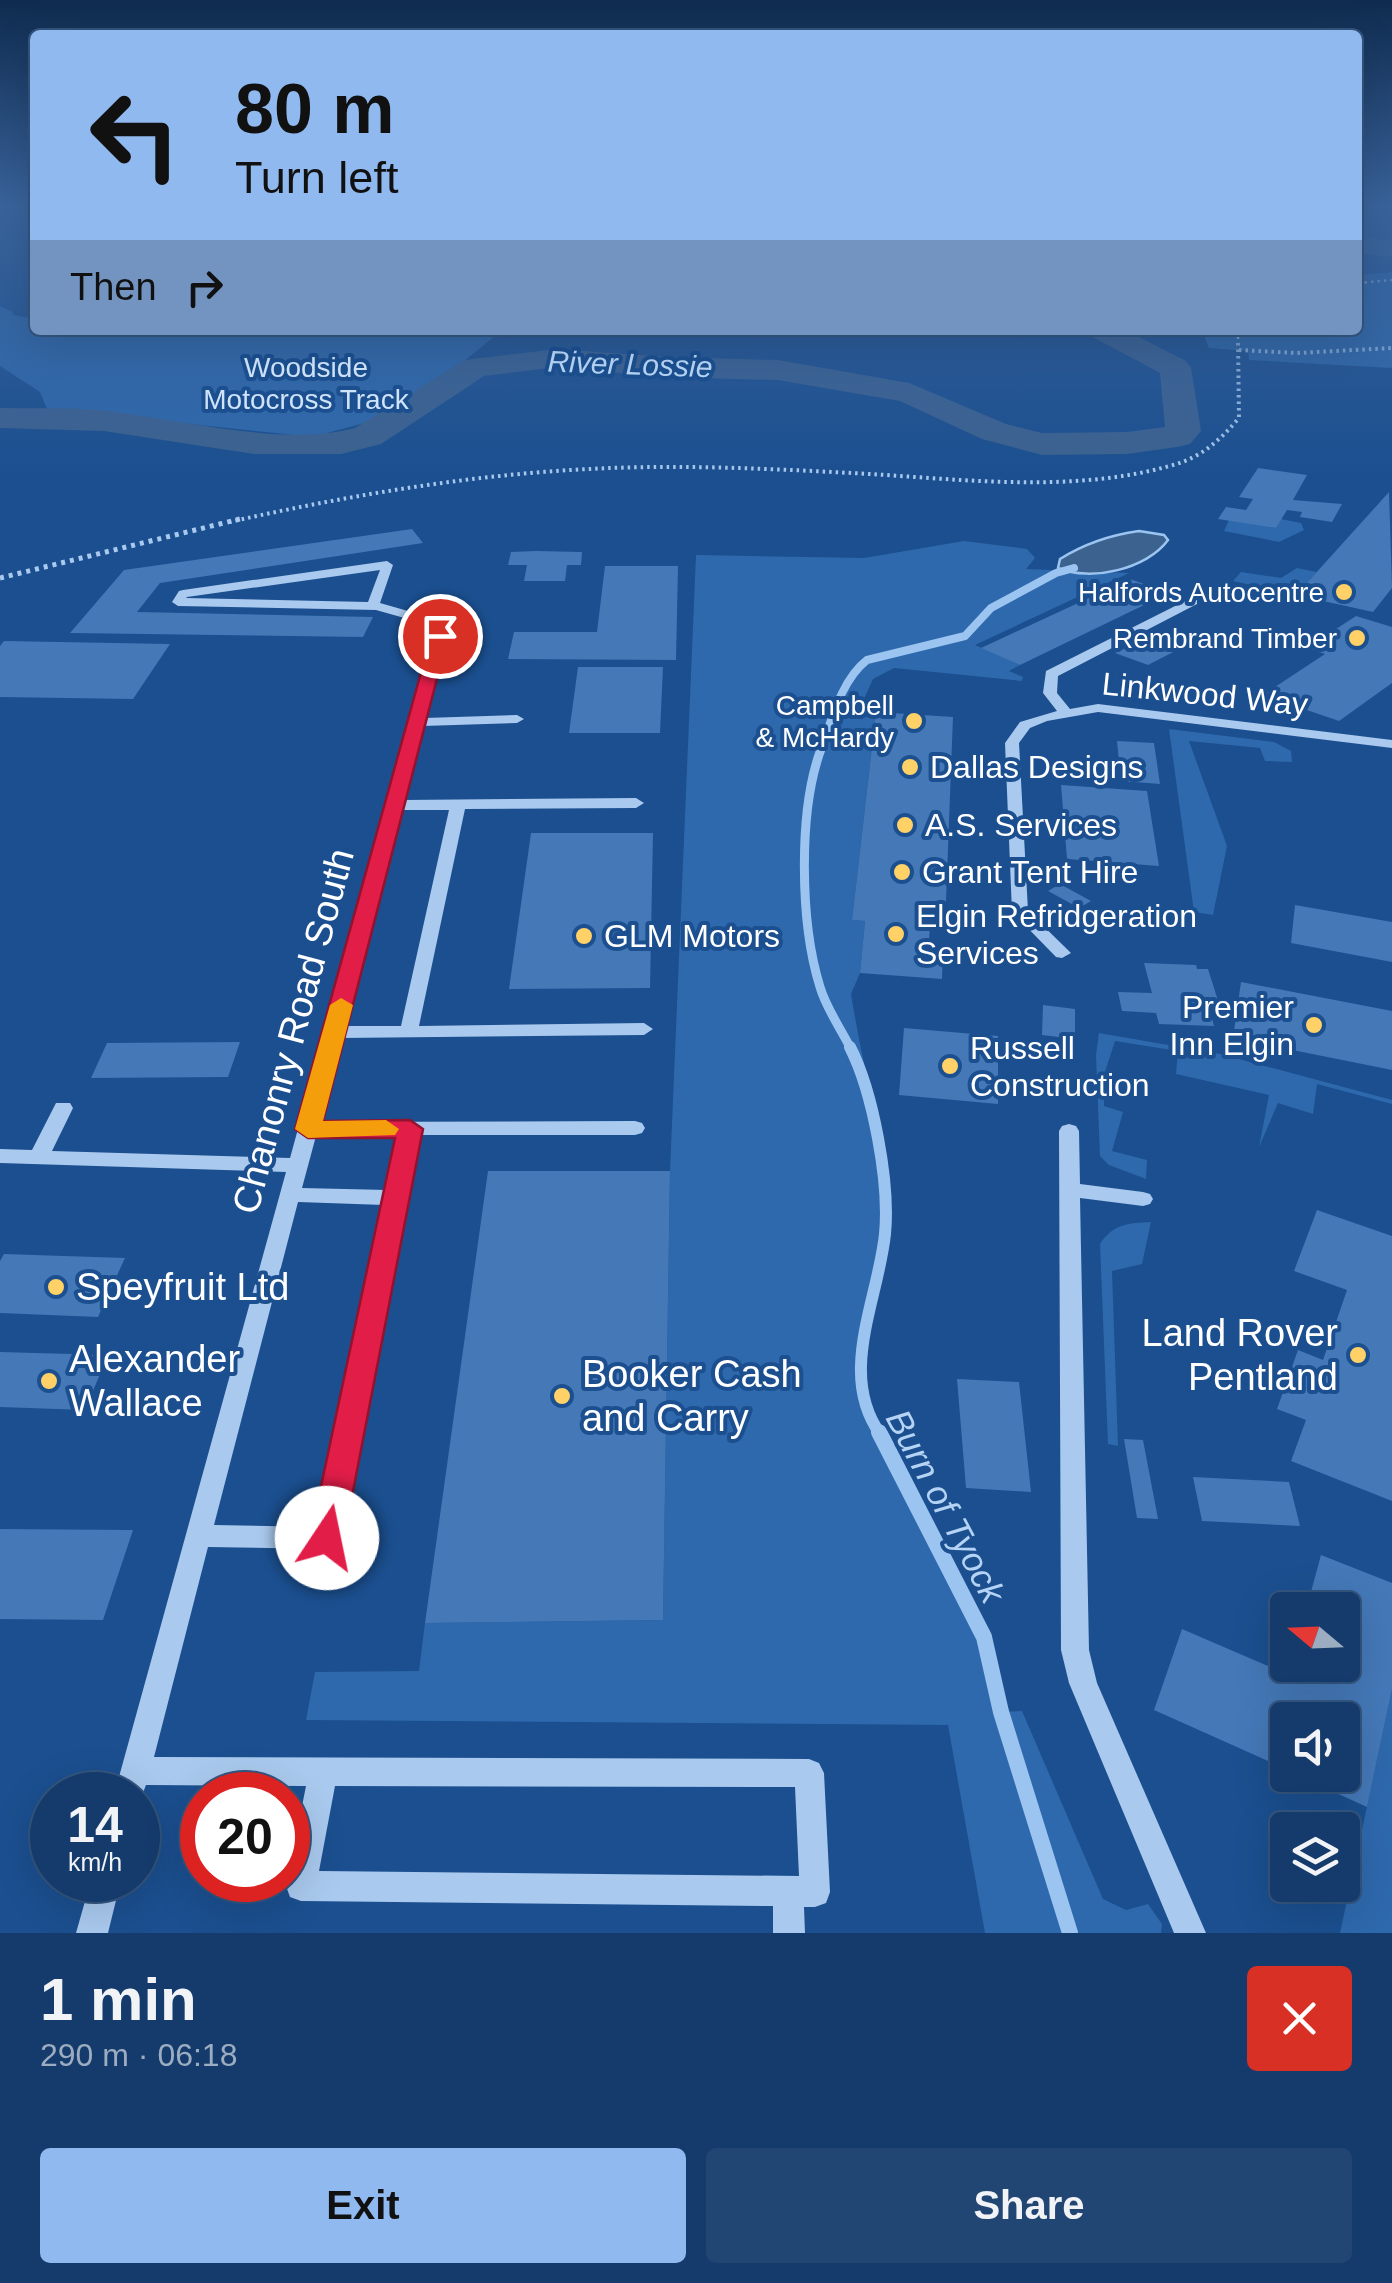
<!DOCTYPE html>
<html lang="en">
<head>
<meta charset="utf-8">
<style>
	body { margin:0; font-family:Arial,sans-serif; background:#214673; color:#f1f3f6; height:100vh; display:flex; flex-direction:column; font-size:38px; white-space:nowrap }
	* { box-sizing:border-box; margin:0 }
	p { font-size:32px; color:#9dadc1 }
	.icon { flex:none; width:55px; height:55px; fill:none; stroke:currentColor; stroke-width:2; stroke-linecap:round; stroke-linejoin:round }
	.map { position:relative; height:1933px; overflow:hidden }
	.panel { display:flex; flex-direction:column; background:#143b6b; flex:1 }
	.panel>* { flex:none }
	.top-card { position:absolute; left:30px; top:30px; width:1332px; height:305px; border-radius:10px; box-shadow:0 10px 40px #0002,0 0 0 2px #33557e; background:#90b9f0; color:#111; overflow:hidden }
	.needle { width:65px; rotate:289deg }
	.controls { position:absolute; left:1270px; top:1592px; display:grid; gap:20px }
	.controls a { display:grid; place-items:center; width:90px; height:90px; border-radius:10px; background:#143b6b; box-shadow:0 10px 40px #0002,0 0 0 2px #33557e; font-size:50px }
	.speed { position:absolute; left:30px; top:1772px; display:flex; gap:20px; font-size:50px; font-weight:700; text-align:center }
	.speed>* { display:grid; place-content:center; width:130px; height:130px; border-radius:50%; background:#143b6b; box-shadow:0 10px 40px #0002,0 0 0 2px #33557e; line-height:1 }
	.speed small { font-size:25px; font-weight:400 }
	.speed .limit { border:15px solid #d22; background:#fff; color:#111 }
	.pin { position:absolute; display:grid; place-items:center; width:85px; height:85px; color:#fff; margin:-42px; border:5px solid #fff; border-radius:50%; box-shadow:0 2px 10px #0007 }
	.me { position:absolute; width:110px; margin:-55px; rotate:11deg; stroke-linejoin:round; filter:drop-shadow(0 0 8px #0008) }
	.turn { display:flex; align-items:center; gap:35px; height:210px; padding:0 40px; font-size:45px }
	.turn .icon { width:130px; height:130px; stroke-width:2.5 }
	.turn b { display:block; font-size:70px; line-height:85px }
	.then { display:flex; align-items:center; height:95px; padding:0 40px; background:#0003; gap:20px; font-size:38px }
	.round { display:grid; place-items:center; flex:none; width:105px; height:105px; border-radius:10px; background:#214673 }
	.summary { display:flex; align-items:center; justify-content:space-between; height:170px; padding:0 40px }
	h1 { font-size:60px; font-weight:800; line-height:75px }
	.primary-button { display:flex; gap:20px; margin-top:auto; padding:20px 40px }
	.primary-button a { flex:1; height:115px; border-radius:10px; background:#90b9f0; color:#111; font-size:40px; font-weight:800; line-height:115px; text-align:center }
	.primary-button a+a { background:#214673; color:#f1f3f6 }
	.map>svg:first-child { display:block }
	.green { fill:#2e69ad }
	.water { fill:#3c6290; stroke:#9cc4f0; stroke-width:2.5 }
	.lines { fill:none; stroke-linecap:round; stroke-linejoin:round }
	.stream-far3 { stroke:#9cc4f0; stroke-width:8 }
	.stream-far2 { stroke:#9cc4f0; stroke-width:9 }
	.stream-far1 { stroke:#9cc4f0; stroke-width:12 }
	.stream { stroke:#9cc4f0; stroke-width:16 }
	.river { fill:#3c6290; fill-rule:evenodd }
	.building { fill:#4478b7 }
	.path-far2 { stroke:#a9c9ee; stroke-width:2.5; stroke-dasharray:2.5 4; stroke-linecap:butt }
	.path-far1 { stroke:#a9c9ee; stroke-width:4; stroke-dasharray:2.5 4; stroke-linecap:butt }
	.path { stroke:#a9c9ee; stroke-width:5; stroke-dasharray:4 5; stroke-linecap:butt }
	.minor { fill:#a9c9ee; fill-rule:evenodd }
	.route { fill:#e11d48; stroke:#92132f; stroke-width:2.5 }
	.slow { fill:#f59e0b }
	.poi-dot { fill:#ffd166; stroke:#1b4f8f; stroke-width:4 }
	.labels { text-anchor:middle; dominant-baseline:central; stroke-width:8; stroke-linejoin:round; paint-order:stroke }
	.far-park-label { font-size:28px; fill:#cfe3fa; stroke:#1b4f8f }
	.far-poi-label { font-size:28px; fill:#fff; stroke:#1b4f8f; text-anchor:end }
	.far-water-label { font-size:30px; font-style:italic; fill:#b5d3f5; stroke:#1b4f8f }
	.street-label { font-size:32px; fill:#fff; stroke:#1b4f8f }
	.poi-label { font-size:32px; fill:#fff; stroke:#1b4f8f; text-anchor:start }
	.water-label { font-size:35px; font-style:italic; fill:#b5d3f5; stroke:#1b4f8f }
	.near-street-label { font-size:38px; fill:#fff; stroke:#1b4f8f }
	.near-poi-label { font-size:38px; fill:#fff; stroke:#1b4f8f; text-anchor:start }
</style>
</head>
<body>
<div class="map">
<svg width="1392" height="1933" viewBox="0 0 1392 1933">
	<rect width="100%" height="100%" fill="#1b4f8f"/>
	<path class="green" d="M 1392,272 L 1392,368 L 1249,360 L 1248,351 L 1209,348 L 1205,338 L 1207,330 L 1358,330 L 1358,275 Z
		M 0,306 L 13,312 L 13,315 L 35,319 L 35,330 L 502,330 L 451,372 L 383,418 L 312,437 L 47,409 L 40,392 L 0,366 Z
		M 1281,519 L 1301,523 L 1304,530 L 1279,542 L 1224,531 L 1229,520 L 1276,528 Z
		M 964,541 L 1027,549 L 1035,558 L 1026,569 L 1129,573 L 975,645 L 1020,665 L 1009,671 L 1023,677 L 1022,681 L 894,668 L 873,679 L 859,710 L 876,712 L 852,920 L 865,921 L 860,973 L 851,994 C 863,1070 887,1152 885,1229 C 883,1301 832,1369 882,1436 L 984,1637 L 1001,1712 L 1022,1711 L 1103,1899 L 1126,1910 L 1148,1904 L 1162,1924 L 1161,1933 L 985,1933 L 948,1725 L 306,1720 L 315,1672 L 419,1671 L 425,1623 L 663,1620 L 670,1171 L 696,555 L 864,558 Z
		M 1297,568 L 1317,572 L 1296,595 L 1233,581 L 1241,572 L 1281,578 Z
		M 1169,729 L 1274,742 L 1291,751 L 1292,762 L 1265,761 L 1260,748 L 1189,741 L 1227,846 L 1213,915 L 1194,912 Z
		M 1099,1033 L 1220,1054 L 1392,1100 L 1392,1104 L 1317,1084 L 1313,1114 L 1278,1103 L 1259,1147 L 1269,1095 L 1176,1074 L 1178,1051 L 1115,1041 L 1105,1072 L 1104,1106 L 1123,1112 L 1112,1151 L 1147,1160 L 1146,1179 L 1109,1165 L 1100,1156 L 1096,1055 Z
		M 1151,1222 L 1142,1264 L 1112,1271 L 1118,1446 L 1108,1444 L 1100,1244 C 1113,1224 1128,1223 1151,1222 Z
		M 1392,1689 L 1392,1933 L 1340,1933 Z"/>
	<path class="water" d="M 1139,531 L 1164,535 L 1168,540 C 1147,569 1091,582 1058,568 L 1060,559 C 1084,544 1110,535 1139,531 Z"/>
	<g class="lines">
		<path class="stream-far3" d="M 820,752 C 831,722 841,680 867,660 L 965,636 L 991,608 L 1056,573 L 1074,568"/>
		<path class="stream-far2" d="M 821,749 C 798,811 800,923 820,987 C 826,1008 841,1029 851,1049"/>
		<path class="stream-far1" d="M 850,1047 C 873,1092 890,1183 885,1234 C 878,1301 837,1375 881,1435"/>
		<path class="stream" d="M 879,1432 L 984,1637 L 1001,1712 L 1070,1933"/>
		<path class="river" d="M 1358,237 L 1392,241 L 1392,257 L 1358,253 Z
			M 1087,330 L 1125,330 L 1186,361 L 1191,368 L 1201,431 L 1190,444 L 1177,447 L 1127,454 L 1042,455 L 982,439 L 900,401 L 778,380 L 666,377 L 557,367 L 484,376 L 381,444 L 341,454 L 254,454 L 104,431 L 0,428 L 0,408 C 36,409 73,407 109,411 C 183,420 283,447 355,428 L 465,360 L 557,349 L 666,357 L 778,360 L 909,383 L 1006,424 L 1042,433 L 1127,432 L 1165,427 L 1160,373 L 1091,336 Z"/>
	</g>
	<path class="building" d="M 1258,468 L 1307,475 L 1293,500 L 1342,504 L 1332,522 L 1300,517 L 1302,512 L 1287,510 L 1276,528 L 1218,519 L 1226,507 L 1246,510 L 1253,499 L 1239,497 Z
		M 1389,492 L 1392,588 L 1373,612 L 1296,595 Z
		M 412,529 L 423,543 L 160,583 L 137,612 L 373,617 L 363,637 L 70,633 L 124,570 Z
		M 511,552 L 536,551 L 582,552 L 581,565 L 567,565 L 565,581 L 524,581 L 527,565 L 508,565 Z
		M 605,566 L 678,566 L 676,660 L 508,659 L 514,632 L 597,632 Z
		M 1130,579 L 1169,593 L 1020,665 L 981,648 Z
		M 1356,616 L 1392,627 L 1392,683 L 1339,721 L 1263,695 L 1325,654 L 1307,648 Z
		M 1158,634 L 1187,645 L 1148,665 L 1115,653 Z
		M 4,641 L 170,644 L 133,699 L 0,697 L 0,646 Z
		M 578,667 L 663,667 L 660,733 L 569,733 Z
		M 876,712 L 953,717 L 945,927 L 930,926 L 929,940 L 943,950 L 942,979 L 860,973 L 865,921 L 852,920 Z
		M 1117,741 L 1154,743 L 1160,784 L 1121,781 Z
		M 1061,785 L 1147,791 L 1159,866 L 1067,859 Z
		M 531,833 L 653,833 L 650,988 L 509,989 Z
		M 1060,884 L 1091,901 L 1079,908 L 1048,891 Z
		M 1295,905 L 1392,922 L 1392,962 L 1291,943 Z
		M 1144,963 L 1196,965 L 1197,969 L 1208,969 L 1220,1007 L 1209,1007 L 1214,1026 L 1159,1024 L 1156,1013 L 1122,1011 L 1118,992 L 1152,993 Z
		M 1241,982 L 1392,1011 L 1392,1070 L 1233,1038 Z
		M 1043,1005 L 1075,1009 L 1075,1039 L 1042,1035 Z
		M 904,1028 L 998,1036 L 998,1104 L 899,1095 Z
		M 240,1042 L 228,1077 L 91,1078 L 107,1043 Z
		M 488,1171 L 670,1171 L 663,1620 L 425,1623 Z
		M 1317,1210 L 1392,1236 L 1392,1501 L 1291,1461 L 1306,1420 L 1277,1409 L 1298,1350 L 1323,1360 L 1347,1290 L 1294,1271 Z
		M 4,1254 L 125,1258 L 98,1317 L 0,1313 L 0,1261 Z
		M 0,1352 L 108,1355 L 85,1410 L 0,1407 Z
		M 957,1379 L 1019,1382 L 1031,1492 L 966,1488 Z
		M 1124,1439 L 1143,1440 L 1158,1519 L 1137,1518 Z
		M 1193,1477 L 1289,1482 L 1300,1526 L 1202,1521 Z
		M 0,1529 L 133,1530 L 103,1620 L 0,1619 Z
		M 1321,1555 L 1392,1583 L 1392,1689 L 1367,1807 L 1297,1775 L 1342,1775 L 1342,1720 L 1288,1720 L 1288,1770 L 1154,1710 L 1182,1629 L 1289,1675 L 1291,1665 L 1342,1665 L 1342,1610 L 1306,1610 Z"/>
	<g class="lines">
		<path class="path-far2" d="M 1358,283 L 1392,280
			M 1238,330 L 1238,345"/>
		<path class="path-far1" d="M 1239,350 L 1297,353 L 1392,348
			M 229,522 C 347,496 467,475 589,469 C 682,464 777,469 870,474 C 969,480 1076,493 1173,465 C 1202,457 1220,440 1239,418 L 1238,342"/>
		<path class="path" d="M 0,578 L 240,519"/>
		<path class="minor" d="M 387,561 L 393,565 L 380,603 L 422,615 L 454,608 L 480,619 L 477,630 L 445,640 L 425,718 L 517,715 L 524,719 L 517,723 L 423,726 L 403,800 L 636,798 L 644,803 L 636,808 L 465,809 L 419,1026 L 644,1023 L 653,1029 L 644,1035 L 341,1038 L 319,1122 L 635,1121 L 642,1123 L 645,1128 L 642,1133 L 635,1135 L 419,1135 L 340,1538 L 336,1546 L 327,1549 L 208,1547 L 154,1757 L 809,1759 L 819,1763 L 824,1773 L 830,1892 L 826,1903 L 815,1907 L 804,1907 L 805,1933 L 773,1933 L 773,1906 L 301,1901 L 290,1897 L 286,1886 L 306,1786 L 146,1785 L 138,1806 L 138,1795 L 114,1795 L 286,1172 L 0,1163 L 0,1149 L 32,1150 L 56,1103 L 70,1103 L 73,1108 L 52,1151 L 290,1158 L 433,638 L 413,629 L 411,626 L 415,621 L 376,610 L 178,606 L 172,602 L 179,591 L 183,590 ZM 380,570 L 368,602 L 186,598 L 187,597 ZM 453,616 L 467,621 L 467,625 L 444,632 L 425,626 L 432,619 ZM 401,810 L 449,810 L 401,1026 L 344,1026 ZM 399,1135 L 387,1190 L 302,1188 L 316,1136 ZM 298,1202 L 384,1205 L 317,1527 L 214,1525 ZM 335,1786 L 795,1787 L 799,1876 L 319,1871 Z
			M 1193,597 L 1197,598 L 1197,604 L 1058,676 L 1057,693 L 1070,709 L 1098,704 L 1392,740 L 1392,748 L 1098,712 L 1047,721 L 1030,728 L 1019,743 L 1028,911 L 1071,953 L 1062,958 L 1056,957 L 1012,912 L 1005,743 L 1020,722 L 1057,711 L 1043,693 L 1046,671 Z
			M 1069,1124 L 1076,1126 L 1079,1131 L 1080,1184 L 1143,1192 L 1150,1194 L 1153,1199 L 1150,1204 L 1143,1206 L 1080,1198 L 1089,1650 L 1097,1683 L 1206,1933 L 1174,1933 L 1069,1683 L 1061,1650 L 1059,1131 L 1062,1126 Z
			M 91,1880 L 121,1880 L 108,1933 L 76,1933 Z"/>
	</g>
	<linearGradient id="sky" x2="0" y2="1"><stop stop-color="#0f2b4f"/><stop offset="0.43" stop-color="#39639b"/><stop offset="1" stop-color="#39639b" stop-opacity="0"/></linearGradient>
	<rect width="1392" height="477" fill="url(#sky)"/>
	<path class="route" d="M 440,631 L 448,636 L 323,1121 L 410,1120 L 423,1129 L 344,1538 L 339,1548 L 327,1553 L 315,1548 L 310,1538 L 395,1138 L 308,1138 L 295,1129 L 431,636 Z"/>
	<path class="slow" d="M 341,998 L 353,1005 L 323,1121 L 386,1120 L 399,1129 L 395,1135 L 308,1138 L 295,1129 L 330,1005 Z"/>
	<g class="poi-dot">
		<circle cx="1344" cy="592" r="10"/>
		<circle cx="1357" cy="638" r="10"/>
		<circle cx="914" cy="721" r="10"/>
		<circle cx="910" cy="767" r="10"/>
		<circle cx="905" cy="825" r="10"/>
		<circle cx="902" cy="872" r="10"/>
		<circle cx="896" cy="934" r="10"/>
		<circle cx="584" cy="936" r="10"/>
		<circle cx="1314" cy="1025" r="10"/>
		<circle cx="950" cy="1066" r="10"/>
		<circle cx="56" cy="1287" r="10"/>
		<circle cx="1358" cy="1355" r="10"/>
		<circle cx="49" cy="1381" r="10"/>
		<circle cx="562" cy="1396" r="10"/>
	</g>
	<g class="labels">
		<g class="far-park-label">
			<text x="306" y="367">Woodside<tspan x="306" dy="32">Motocross Track</tspan></text>
		</g>
		<g class="far-poi-label">
			<text x="1324" y="592">Halfords Autocentre</text>
			<text x="1337" y="638">Rembrand Timber</text>
			<text x="894" y="705">Campbell<tspan x="894" dy="32">&amp; McHardy</tspan></text>
		</g>
		<g class="far-water-label">
			<text transform="translate(630 364) rotate(2)">River Lossie</text>
		</g>
		<g class="street-label">
			<text transform="translate(1205 694) rotate(6)">Linkwood Way</text>
		</g>
		<g class="poi-label">
			<text x="930" y="767">Dallas Designs</text>
			<text x="925" y="825">A.S. Services</text>
			<text x="922" y="872">Grant Tent Hire</text>
			<text x="916" y="916">Elgin Refridgeration<tspan x="916" dy="37">Services</tspan></text>
			<text x="604" y="936">GLM Motors</text>
			<text x="1294" y="1007" text-anchor="end">Premier<tspan x="1294" dy="37">Inn Elgin</tspan></text>
			<text x="970" y="1048">Russell<tspan x="970" dy="37">Construction</tspan></text>
		</g>
		<g class="water-label">
			<text transform="translate(946 1506) rotate(62)">Burn of Tyock</text>
		</g>
		<g class="near-street-label">
			<text transform="translate(293 1031) rotate(-75)">Chanonry Road South</text>
		</g>
		<g class="near-poi-label">
			<text x="76" y="1287">Speyfruit Ltd</text>
			<text x="1338" y="1333" text-anchor="end">Land Rover<tspan x="1338" dy="44">Pentland</tspan></text>
			<text x="69" y="1359">Alexander<tspan x="69" dy="44">Wallace</tspan></text>
			<text x="582" y="1374">Booker Cash<tspan x="582" dy="44">and Carry</tspan></text>
		</g>
	</g>
</svg>
<div class="controls">
<a><svg class="needle" viewBox="-14 -14 28 28"><path d="M0-13l5 13h-10z" fill="#e53935"/><path d="M0 13l5-13h-10z" fill="#9dadc1"/></svg></a>
<a><svg class="icon" aria-label="sound" viewBox="0 0 24 24"><path d="M4 9h4l5-4v14l-5-4H4zM17 9q2 3 0 6"/></svg></a>
<a><svg class="icon" aria-label="layers" viewBox="0 0 24 24"><path d="M12 4l9 5-9 5-9-5zM3 14l9 5 9-5"/></svg></a>
</div>
<div class="speed"><div>14<small>km/h</small></div><div class="limit">20</div></div>
<div class="pin" style="left:440px;top:636px;background:#d93025"><svg class="icon" aria-label="arrive" viewBox="0 0 24 24"><path d="M6 21V4h12l-3 4 3 4H6"/></svg></div>
<svg class="me" style="left:327px;top:1538px" viewBox="-20 -20 40 40"><circle r="19" fill="#fff"/><path d="M0-13L10 11 0 6-10 11z" fill="#e11d48"/></svg>
<div class="top-card">
<div class="turn"><svg class="icon" aria-label="left" viewBox="0 0 24 24"><path d="M17 20v-9H6M10 6l-5 5 5 5"/></svg><div><b>80 m</b>Turn left</div></div>
<div class="then">Then<svg class="icon" aria-label="right" viewBox="0 0 24 24"><path d="M7 20v-9h11M14 6l5 5-5 5"/></svg></div>
</div>
</div>
<section class="panel">
<div class="summary"><div><h1>1 min</h1><p>290 m · 06:18</p></div><a class="round" style="background:#d93025;color:#fff"><svg class="icon" aria-label="close" viewBox="0 0 24 24"><path d="M6 6l12 12M18 6L6 18"/></svg></a></div>
<div class="primary-button"><a>Exit</a><a>Share</a></div>
</section>
</body>
</html>
